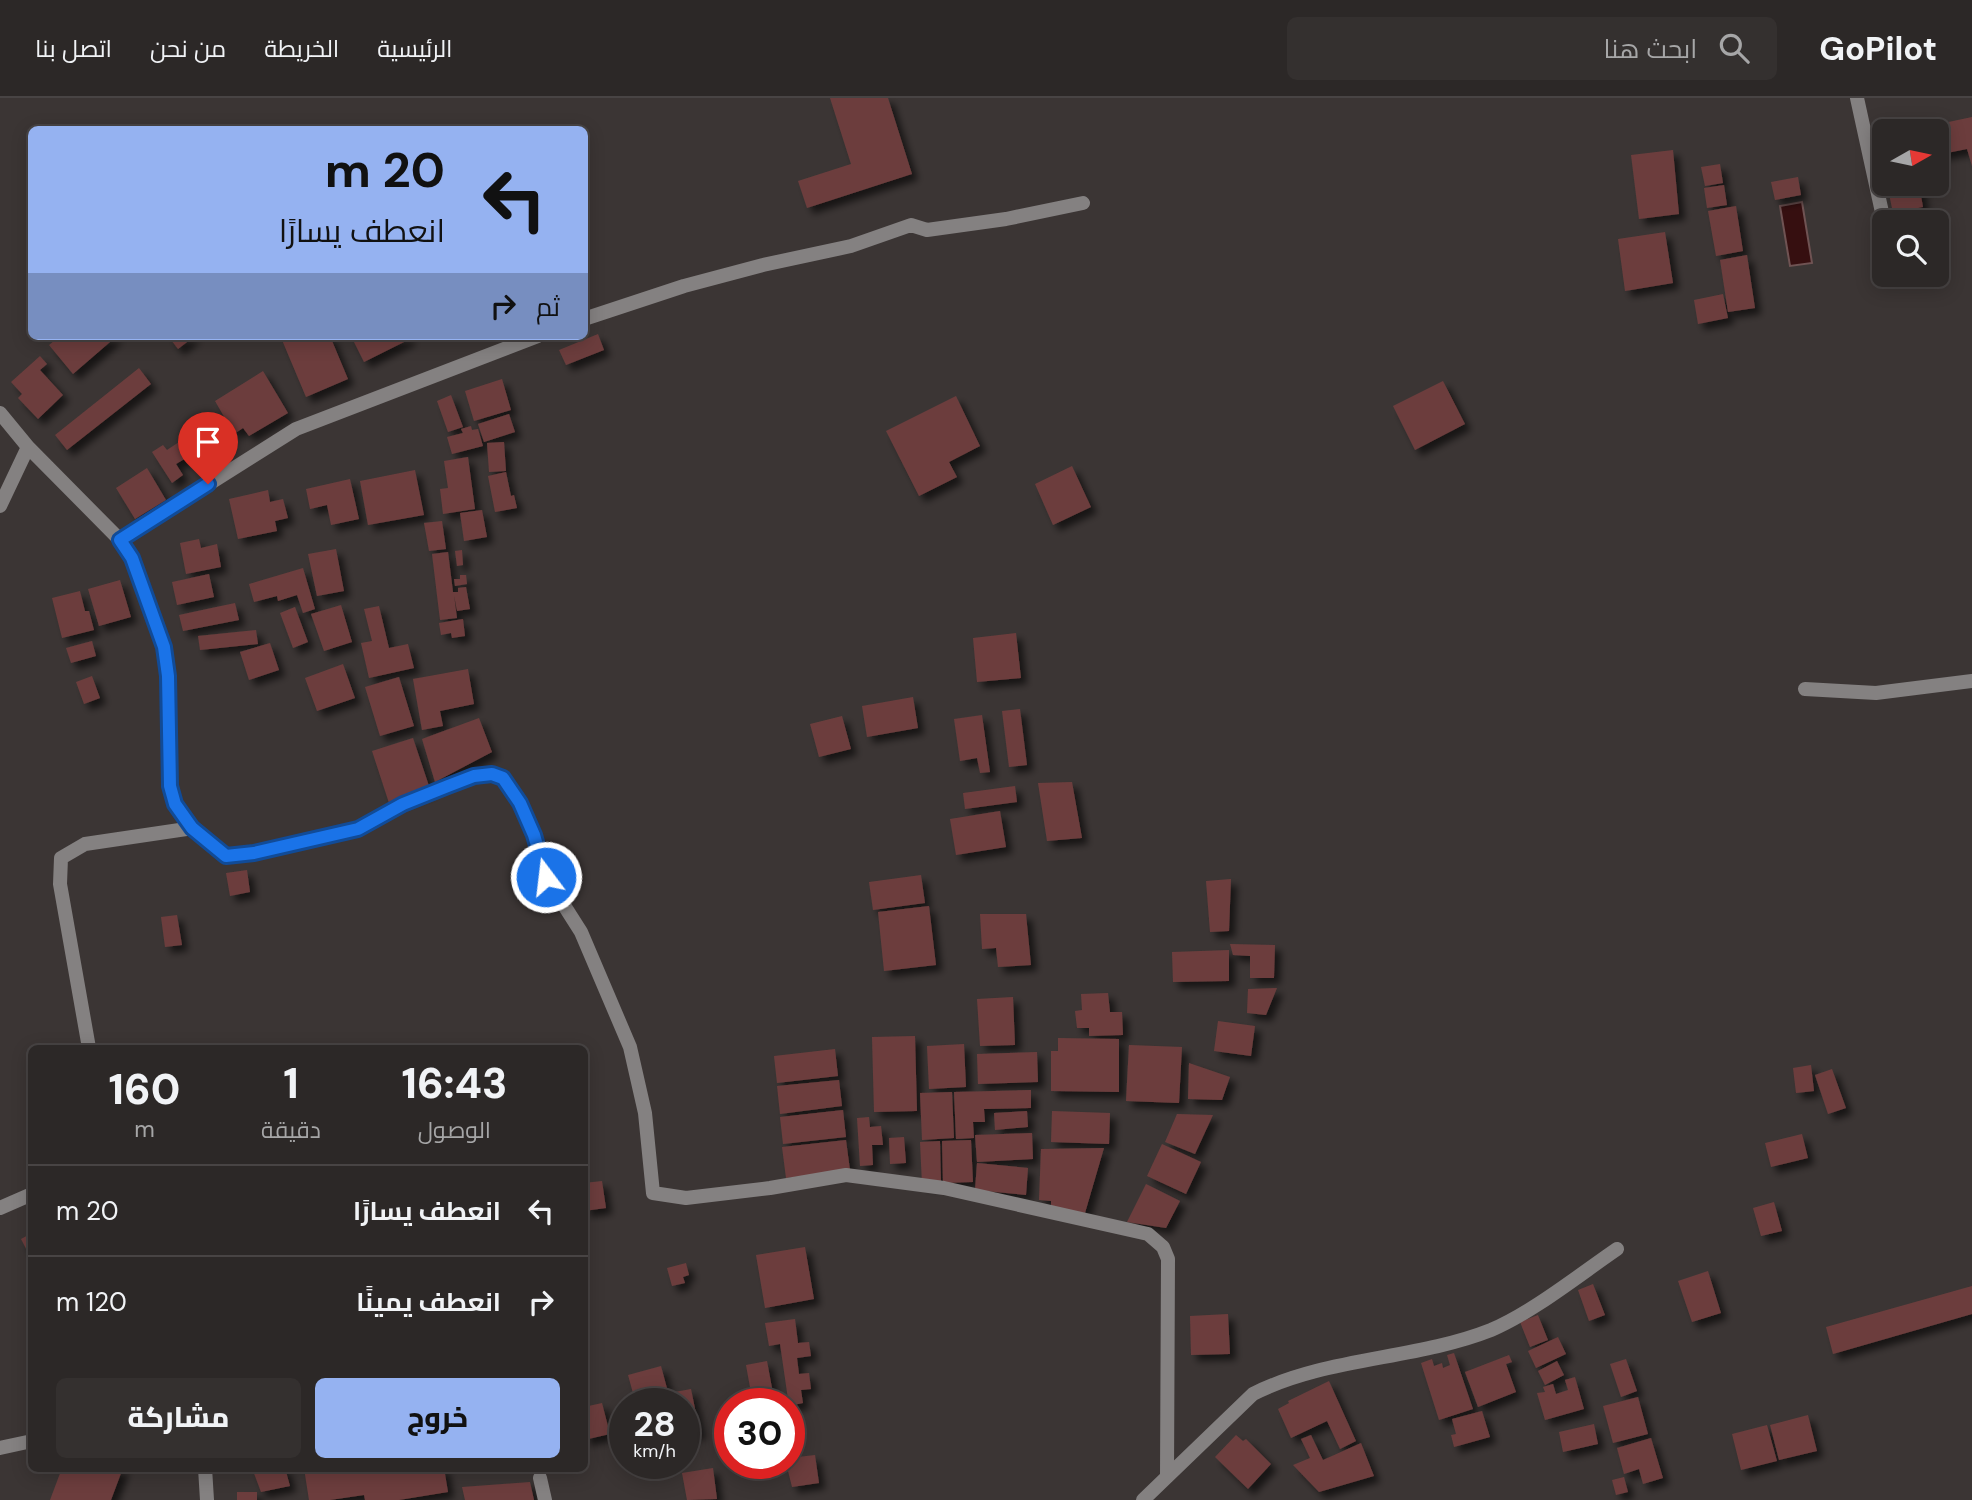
<!DOCTYPE html>
<html lang="ar">
<head>
<meta charset="utf-8">
<style>
	body { margin:0; font-family:"DM Sans",Cairo,sans-serif; background:#34302f; color:#f1f3f6; direction:rtl; height:100vh; display:flex; flex-direction:column; font-size:26px; white-space:nowrap }
	* { box-sizing:border-box; margin:0 }
	p { font-size:23px; color:#a6a6a7 }
	.icon { flex:none; width:38px; height:38px; fill:none; stroke:currentColor; stroke-width:2; stroke-linecap:round; stroke-linejoin:round }
	.map { position:relative; flex:1; overflow:hidden; direction:ltr }
	.side { position:absolute; left:28px; top:947px; width:560px; height:427px; display:flex; flex-direction:column; background:#2c2827; border-radius:10px; box-shadow:0 4px 18px #0003,0 0 0 2px #484444; direction:rtl }
	.side>* { flex:none }
	.banner { position:absolute; left:28px; top:28px; width:560px; height:214px; border-radius:10px; box-shadow:0 4px 18px #0003,0 0 0 2px #484444; direction:rtl; background:#95b2f1; color:#111; overflow:hidden }
	.needle { width:46px; rotate:81deg }
	.controls { position:absolute; left:1872px; top:21px; display:grid; gap:14px }
	.controls a { display:grid; place-items:center; width:77px; height:77px; border-radius:10px; background:#2c2827; box-shadow:0 4px 18px #0003,0 0 0 2px #484444; font-size:35px }
	.speed { position:absolute; left:609px; top:1290px; display:flex; gap:14px; font-size:35px; font-weight:700; text-align:center }
	.speed>* { display:grid; place-content:center; width:91px; height:91px; border-radius:50%; background:#2c2827; box-shadow:0 4px 18px #0003,0 0 0 2px #484444; line-height:1 }
	.speed small { font-size:18px; font-weight:400 }
	.speed .limit { border:10px solid #d22; background:#fff; color:#111 }
	.pin { position:absolute; display:grid; place-items:center; width:60px; height:60px; color:#fff; margin:-72px -30px; border-radius:50% 50% 50% 0; rotate:-45deg; box-shadow:0 0 7px #0007 }
	.pin .icon { rotate:45deg }
	.me { position:absolute; width:77px; margin:-38px; rotate:345deg; stroke-linejoin:round; filter:drop-shadow(0 0 5px #0008) }
	.turn { display:flex; align-items:center; gap:24px; height:147px; padding:0 28px; font-size:32px }
	.turn .icon { width:91px; height:91px; stroke-width:2.5 }
	.turn b { display:block; font-size:49px; line-height:60px }
	.then { display:flex; align-items:center; height:66px; padding:0 28px; background:#0003; gap:14px; font-size:26px }
	.eta { display:flex; justify-content:space-evenly; align-items:center; height:119px; text-align:center }
	.eta b { font-size:42px; font-weight:800; line-height:49px }
	.button { display:flex; gap:14px; margin-top:auto; padding:14px 28px }
	.button a { flex:1; height:80px; border-radius:10px; background:#95b2f1; color:#111; font-size:28px; font-weight:800; line-height:80px; text-align:center }
	.button a+a { background:#34302f; color:#f1f3f6 }
	ul { padding:0; list-style:none }
	li { display:flex; align-items:center; gap:21px; height:91px; padding:0 28px; border-top:2px solid #484444 }
	li div { flex:1 }
	li b { display:block; font-size:26px }
	li em { font-style:normal }
	header { display:flex; align-items:center; gap:42px; box-sizing:border-box; height:98px; padding:0 35px; background:#2c2827; border-bottom:2px solid #484444 }
	header strong { font-size:33px }
	nav { display:flex; gap:38px; margin-inline-start:auto; font-size:24px }
	.search { width:490px; height:63px; background:#34302f; display:flex; align-items:center; gap:18px; box-sizing:border-box; padding:0 24px; border-radius:10px; color:#a6a6a7; font-size:26px }
	.map>svg:first-child { display:block }
	.water { fill:#360f10; stroke:#6f5353; stroke-width:2 }
	.building { fill:#6c3e3d; filter:url(#shadow) }
	.lines { fill:none; stroke-linecap:round; stroke-linejoin:round }
	.service { stroke:#848181; stroke-width:14 }
	.minor { stroke:#848181; stroke-width:14 }
	.route-casing { stroke:#114b97; stroke-width:18 }
	.route { stroke:#1a73e8; stroke-width:12 }
</style>
</head>
<body>
<header>
<strong>GoPilot</strong>
<div class="search"><svg class="icon" aria-label="search" viewBox="0 0 24 24"><circle cx="10" cy="10" r="6"/><path d="M15 15l6 6"/></svg>ابحث هنا</div>
<nav><a>الرئيسية</a><a>الخريطة</a><a>من نحن</a><a>اتصل بنا</a></nav>
</header>
<div class="map">
<svg width="1972" height="1402" viewBox="0 0 1972 1402">
	<defs>
		<filter id="shadow"><feDropShadow dx="6" dy="6" stdDeviation="3.5" flood-color="#0009"/></filter>
	</defs>
	<rect width="100%" height="100%" fill="#3b3534"/>
	<path class="water" d="M 1802,104 L 1812,165 L 1790,168 L 1780,108 Z"/>
	<path class="building" d="M 830,0 L 888,0 L 912,76 L 807,110 L 798,83 L 851,66 Z
		M 1972,19 L 1972,68 L 1967,51 L 1937,57 L 1937,33 L 1906,33 Z
		M 1885,36 L 1885,70 L 1884,70 L 1877,38 Z
		M 1673,52 L 1679,116 L 1639,121 L 1631,57 Z
		M 1720,66 L 1723,85 L 1705,88 L 1701,69 Z
		M 1798,79 L 1801,97 L 1775,102 L 1771,84 Z
		M 1887,86 L 1919,86 L 1923,109 L 1893,115 Z
		M 1724,87 L 1727,107 L 1707,110 L 1704,90 Z
		M 1736,108 L 1743,153 L 1716,158 L 1708,113 Z
		M 1665,134 L 1673,185 L 1625,193 L 1618,141 Z
		M 1747,157 L 1755,210 L 1728,214 L 1720,162 Z
		M 1723,196 L 1728,220 L 1698,226 L 1694,202 Z
		M 598,236 L 604,252 L 566,267 L 559,252 Z
		M 60,238 L 117,238 L 73,276 L 49,247 Z
		M 168,238 L 195,238 L 178,251 Z
		M 290,238 L 330,238 L 348,281 L 306,299 L 282,242 Z
		M 351,238 L 408,238 L 410,241 L 364,264 Z
		M 40,258 L 47,266 L 40,272 L 63,297 L 38,321 L 18,300 L 22,296 L 11,284 Z
		M 139,270 L 151,286 L 67,352 L 55,337 Z
		M 263,273 L 288,315 L 249,338 L 243,330 L 234,336 L 215,303 Z
		M 502,281 L 511,312 L 474,323 L 465,293 Z
		M 1443,283 L 1465,326 L 1415,352 L 1393,308 Z
		M 451,297 L 463,329 L 448,334 L 437,303 Z
		M 956,298 L 980,348 L 949,364 L 957,379 L 919,398 L 886,333 Z
		M 509,316 L 515,334 L 484,344 L 478,326 Z
		M 471,328 L 472,332 L 478,331 L 483,348 L 452,356 L 447,339 L 463,335 L 461,331 Z
		M 179,344 L 188,359 L 176,366 L 183,377 L 172,385 L 152,354 L 163,347 L 167,352 Z
		M 504,344 L 506,373 L 489,374 L 487,345 Z
		M 468,359 L 475,411 L 443,416 L 440,391 L 448,390 L 444,363 Z
		M 1072,368 L 1091,409 L 1053,427 L 1035,386 Z
		M 147,370 L 166,402 L 135,421 L 116,390 Z
		M 415,372 L 424,417 L 368,427 L 360,383 Z
		M 506,374 L 511,398 L 514,397 L 517,410 L 495,414 L 488,378 Z
		M 350,381 L 359,421 L 331,427 L 327,407 L 310,411 L 306,391 Z
		M 268,392 L 270,404 L 283,401 L 288,420 L 275,423 L 277,433 L 238,441 L 229,401 Z
		M 482,412 L 487,439 L 464,443 L 460,415 Z
		M 442,423 L 446,451 L 429,453 L 424,425 Z
		M 199,441 L 201,450 L 217,446 L 221,469 L 186,476 L 180,445 Z
		M 336,451 L 344,493 L 317,498 L 308,456 Z
		M 462,452 L 463,467 L 457,468 L 455,453 Z
		M 448,454 L 453,494 L 458,494 L 458,490 L 466,489 L 470,511 L 457,513 L 454,497 L 457,520 L 440,522 L 432,456 Z
		M 303,470 L 315,511 L 303,515 L 297,497 L 278,503 L 277,498 L 254,504 L 249,486 Z
		M 209,476 L 214,499 L 177,507 L 172,484 Z
		M 460,477 L 466,477 L 467,486 L 455,488 L 454,481 L 460,481 Z
		M 120,482 L 131,519 L 99,528 L 88,491 Z
		M 80,493 L 85,513 L 89,513 L 94,532 L 62,540 L 52,500 Z
		M 235,505 L 239,522 L 183,533 L 179,517 Z
		M 341,507 L 352,544 L 324,553 L 311,516 Z
		M 379,508 L 389,550 L 408,546 L 414,570 L 369,580 L 361,545 L 372,543 L 364,511 Z
		M 295,509 L 308,544 L 293,550 L 280,515 Z
		M 463,521 L 465,538 L 452,540 L 451,535 L 441,537 L 439,525 Z
		M 256,532 L 258,546 L 200,552 L 198,538 Z
		M 1016,535 L 1021,580 L 977,584 L 973,540 Z
		M 92,543 L 96,558 L 71,565 L 66,550 Z
		M 270,545 L 279,572 L 249,582 L 240,554 Z
		M 343,566 L 355,600 L 317,613 L 305,580 Z
		M 468,571 L 474,606 L 440,613 L 443,628 L 422,632 L 413,581 Z
		M 92,578 L 100,600 L 84,606 L 76,584 Z
		M 399,579 L 414,628 L 380,638 L 365,589 Z
		M 913,599 L 918,630 L 867,639 L 862,608 Z
		M 1020,611 L 1027,667 L 1009,669 L 1002,613 Z
		M 982,617 L 990,674 L 980,675 L 977,660 L 960,663 L 954,621 Z
		M 842,618 L 851,651 L 819,659 L 810,626 Z
		M 479,620 L 492,654 L 435,684 L 422,641 Z
		M 413,640 L 430,691 L 389,705 L 372,653 Z
		M 1072,684 L 1082,740 L 1047,743 L 1038,685 Z
		M 1015,688 L 1017,704 L 965,711 L 963,695 Z
		M 1000,713 L 1006,749 L 956,757 L 950,721 Z
		M 247,772 L 250,794 L 230,798 L 226,775 Z
		M 921,777 L 925,805 L 873,812 L 869,784 Z
		M 1231,781 L 1229,833 L 1210,834 L 1206,783 Z
		M 929,808 L 936,867 L 884,873 L 878,814 Z
		M 980,816 L 1026,816 L 1031,867 L 998,869 L 996,850 L 982,851 Z
		M 177,817 L 182,847 L 165,849 L 161,819 Z
		M 1230,846 L 1275,847 L 1274,880 L 1250,880 L 1250,858 L 1233,857 Z
		M 1229,852 L 1229,883 L 1173,884 L 1172,854 Z
		M 1277,890 L 1266,917 L 1247,915 L 1248,891 Z
		M 1108,895 L 1110,914 L 1122,914 L 1123,937 L 1089,938 L 1089,930 L 1077,930 L 1075,913 L 1082,912 L 1081,896 Z
		M 1013,899 L 1015,947 L 980,948 L 977,901 Z
		M 1218,923 L 1255,928 L 1251,958 L 1214,953 Z
		M 915,938 L 917,1013 L 874,1014 L 872,939 Z
		M 1058,940 L 1119,941 L 1119,994 L 1051,993 L 1051,953 L 1058,953 Z
		M 964,946 L 966,989 L 929,991 L 927,948 Z
		M 1129,947 L 1182,949 L 1179,1005 L 1126,1003 Z
		M 835,951 L 838,978 L 777,985 L 774,958 Z
		M 1037,954 L 1038,984 L 978,986 L 977,956 Z
		M 1189,965 L 1230,979 L 1222,1002 L 1188,1001 Z
		M 1811,967 L 1814,993 L 1796,995 L 1793,970 Z
		M 1832,971 L 1846,1010 L 1828,1016 L 1815,977 Z
		M 839,982 L 842,1008 L 780,1016 L 777,988 Z
		M 1031,992 L 1031,1010 L 984,1011 L 985,1024 L 973,1024 L 974,1040 L 956,1041 L 954,994 Z
		M 952,994 L 954,1040 L 922,1042 L 920,995 Z
		M 843,1012 L 846,1039 L 783,1046 L 780,1019 Z
		M 1027,1013 L 1028,1029 L 995,1032 L 994,1015 Z
		M 1052,1013 L 1110,1015 L 1109,1046 L 1051,1044 Z
		M 1177,1016 L 1213,1017 L 1195,1056 L 1165,1044 Z
		M 869,1019 L 870,1029 L 881,1028 L 883,1047 L 872,1047 L 873,1067 L 860,1068 L 857,1020 Z
		M 1032,1035 L 1033,1061 L 977,1064 L 975,1037 Z
		M 1802,1036 L 1808,1060 L 1771,1069 L 1765,1045 Z
		M 904,1039 L 906,1065 L 890,1066 L 889,1040 Z
		M 846,1042 L 850,1072 L 786,1080 L 782,1049 Z
		M 971,1042 L 973,1084 L 943,1085 L 942,1043 Z
		M 940,1043 L 941,1085 L 922,1086 L 920,1044 Z
		M 1162,1046 L 1201,1064 L 1186,1096 L 1147,1078 Z
		M 1104,1050 L 1085,1115 L 1051,1109 L 1051,1103 L 1039,1102 L 1041,1051 Z
		M 977,1065 L 1028,1070 L 1026,1097 L 975,1092 Z
		M 602,1083 L 606,1110 L 584,1113 L 584,1085 Z
		M 1146,1086 L 1180,1103 L 1166,1130 L 1127,1124 Z
		M 1774,1104 L 1782,1133 L 1761,1138 L 1753,1110 Z
		M 32,1135 L 32,1162 L 21,1141 Z
		M 805,1149 L 814,1201 L 765,1210 L 756,1157 Z
		M 686,1165 L 689,1177 L 683,1179 L 685,1185 L 672,1188 L 667,1170 Z
		M 1708,1173 L 1721,1215 L 1692,1224 L 1678,1183 Z
		M 1593,1186 L 1605,1217 L 1589,1223 L 1578,1192 Z
		M 1972,1188 L 1972,1216 L 1833,1256 L 1826,1229 Z
		M 1228,1216 L 1230,1256 L 1191,1257 L 1190,1218 Z
		M 1538,1217 L 1548,1242 L 1530,1249 L 1520,1224 Z
		M 795,1221 L 798,1245 L 809,1244 L 811,1258 L 797,1260 L 799,1276 L 809,1275 L 811,1291 L 801,1292 L 803,1305 L 789,1308 L 780,1246 L 769,1248 L 765,1225 Z
		M 1558,1239 L 1566,1256 L 1536,1270 L 1528,1253 Z
		M 1454,1255 L 1473,1311 L 1439,1322 L 1421,1265 L 1432,1261 L 1434,1268 L 1442,1265 L 1443,1270 L 1450,1267 L 1447,1257 Z
		M 1509,1257 L 1512,1264 L 1506,1266 L 1516,1294 L 1478,1309 L 1465,1274 Z
		M 1626,1261 L 1637,1293 L 1621,1299 L 1610,1266 Z
		M 767,1263 L 775,1306 L 753,1306 L 746,1267 Z
		M 1557,1263 L 1564,1277 L 1545,1287 L 1538,1273 Z
		M 661,1268 L 668,1294 L 657,1297 L 660,1297 L 661,1302 L 636,1306 L 628,1277 Z
		M 1575,1279 L 1584,1311 L 1545,1322 L 1537,1295 L 1545,1294 L 1543,1289 L 1553,1286 L 1556,1296 L 1568,1292 L 1565,1282 Z
		M 1329,1283 L 1356,1343 L 1340,1351 L 1327,1323 L 1291,1340 L 1278,1311 L 1289,1305 L 1288,1303 Z
		M 691,1291 L 700,1335 L 684,1339 L 684,1306 L 662,1306 L 661,1302 L 665,1302 L 664,1296 Z
		M 1638,1299 L 1648,1336 L 1613,1345 L 1603,1308 Z
		M 602,1305 L 610,1336 L 584,1342 L 584,1309 Z
		M 1482,1313 L 1490,1339 L 1454,1349 L 1451,1337 L 1456,1336 L 1452,1321 Z
		M 1808,1317 L 1817,1353 L 1779,1362 L 1770,1327 Z
		M 1594,1326 L 1598,1346 L 1563,1354 L 1559,1334 Z
		M 1767,1327 L 1777,1363 L 1741,1372 L 1732,1336 Z
		M 1236,1337 L 1243,1343 L 1246,1341 L 1271,1366 L 1248,1391 L 1215,1359 Z
		M 1311,1337 L 1323,1362 L 1361,1345 L 1374,1378 L 1319,1394 L 1293,1367 L 1310,1360 L 1301,1341 Z
		M 1651,1340 L 1663,1380 L 1643,1386 L 1639,1371 L 1624,1376 L 1617,1350 Z
		M 815,1357 L 819,1385 L 792,1389 L 786,1365 L 789,1365 L 789,1360 Z
		M 62,1370 L 123,1370 L 111,1402 L 50,1402 Z
		M 252,1370 L 285,1370 L 290,1388 L 261,1394 Z
		M 304,1370 L 444,1370 L 448,1394 L 399,1402 L 365,1402 L 364,1397 L 330,1402 L 309,1402 Z
		M 713,1370 L 717,1401 L 687,1402 L 682,1375 Z
		M 1624,1379 L 1628,1394 L 1616,1397 L 1612,1382 Z
		M 530,1384 L 534,1402 L 465,1402 L 462,1389 Z
		M 237,1394 L 257,1394 L 257,1402 L 237,1402 Z"/>
	<g class="lines">
		<path class="service" d="M 1857,0 L 1885,128
			M 1896,177 L 1896,179"/>
		<path class="minor" d="M 584,221 L 684,188 L 763,167 L 851,148 L 911,127 L 927,132 L 1006,121 L 1083,105
			M 0,315 L 28,349 L 120,442 L 132,460 L 164,549 L 168,578 L 170,688 L 175,706 L 193,730 L 226,758 L 254,755 L 358,731 L 403,706 L 474,678 L 492,676 L 503,680 L 520,705 L 534,737 L 546,779 L 581,834 L 630,949 L 645,1015 L 653,1095 L 686,1100 L 770,1090 L 846,1077 L 944,1090 L 1148,1136 L 1163,1149 L 1168,1161 L 1167,1377
			M 0,408 L 28,349
			M 120,442 L 296,331 L 538,238
			M 1805,591 L 1876,595 L 1972,583
			M 89,950 L 60,786 L 61,760 L 85,746 L 193,730
			M 0,1110 L 32,1096
			M 0,1350 L 32,1343
			M 205,1370 L 207,1402
			M 540,1380 L 545,1402
			M 1143,1402 L 1253,1296 C 1326,1259 1415,1262 1491,1232 C 1533,1214 1579,1177 1617,1151"/>
	</g>
	<g class="lines">
		<defs>
			<path id="route" d="M 208,386 L 120,442 L 132,460 L 164,549 L 168,578 L 170,688 L 175,706 L 192,730 L 226,758 L 254,755 L 358,731 L 403,706 L 448,688 L 474,678 L 492,676 L 503,680 L 520,705 L 534,737 L 546,779"/>
		</defs>
		<use href="#route" class="route-casing"/>
		<use href="#route" class="route"/>
	</g>
</svg>
<div class="controls">
<a><svg class="needle" viewBox="-14 -14 28 28"><path d="M0-13l5 13h-10z" fill="#e53935"/><path d="M0 13l5-13h-10z" fill="#a6a6a7"/></svg></a>
<a><svg class="icon" aria-label="search" viewBox="0 0 24 24"><circle cx="10" cy="10" r="6"/><path d="M15 15l6 6"/></svg></a>
</div>
<div class="speed"><div>28<small>km/h</small></div><div class="limit">30</div></div>
<div class="pin" style="left:208px;top:386px;background:#d93025"><svg class="icon" aria-label="arrive" viewBox="0 0 24 24"><path d="M6 21V4h12l-3 4 3 4H6"/></svg></div>
<svg class="me" style="left:546px;top:779px" viewBox="-20 -20 40 40"><circle r="17" fill="#1a73e8" stroke="#fff" stroke-width="3"/><path d="M0-11L8 9 0 5-8 9z" fill="#fff"/></svg>
<div class="banner">
<div class="turn"><svg class="icon" aria-label="left" viewBox="0 0 24 24"><path d="M17 20v-9H6M10 6l-5 5 5 5"/></svg><div><b>20 m</b>انعطف يسارًا</div></div>
<div class="then">ثم<svg class="icon" aria-label="right" viewBox="0 0 24 24"><path d="M7 20v-9h11M14 6l5 5-5 5"/></svg></div>
</div>
<section class="side">
<div class="eta">
<div><b>16:43</b><p>الوصول</p></div>
<div><b>1</b><p>دقيقة</p></div>
<div><b>160</b><p>m</p></div>
</div>
<ul>
<li><svg class="icon" aria-label="left" viewBox="0 0 24 24"><path d="M17 20v-9H6M10 6l-5 5 5 5"/></svg><div><b>انعطف يسارًا</b></div><em>20 m</em></li>
<li><svg class="icon" aria-label="right" viewBox="0 0 24 24"><path d="M7 20v-9h11M14 6l5 5-5 5"/></svg><div><b>انعطف يمينًا</b></div><em>120 m</em></li>
</ul>
<div class="button"><a>خروج</a><a>مشاركة</a></div>
</section>
</div>
</body>
</html>
